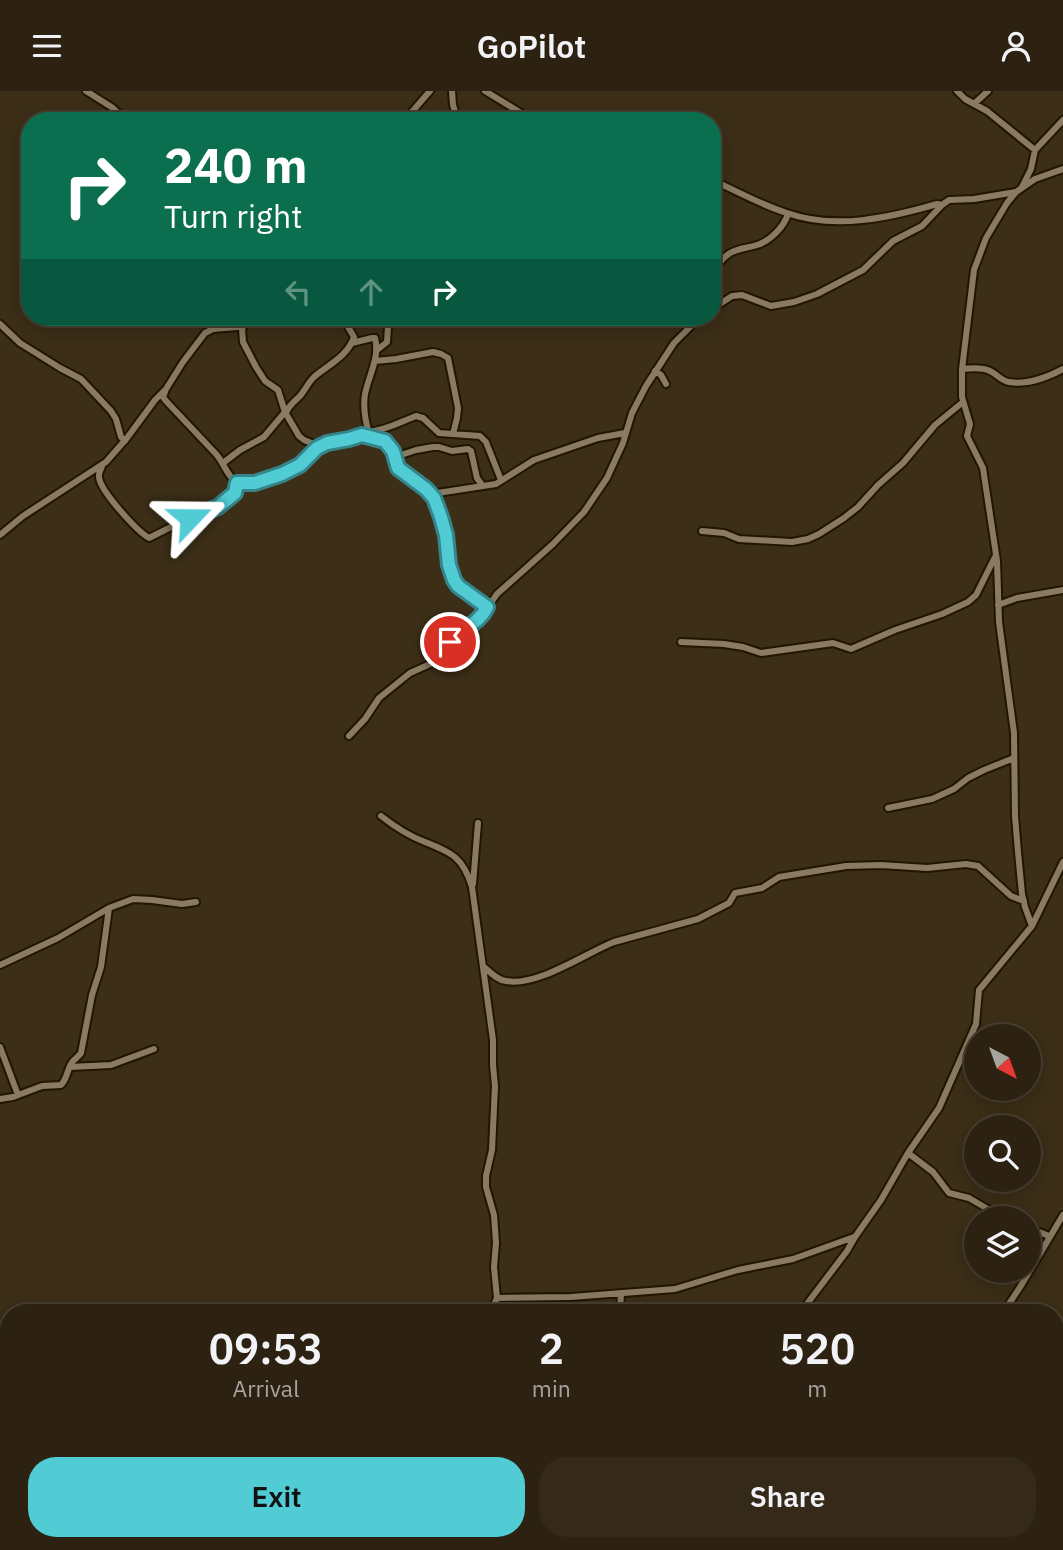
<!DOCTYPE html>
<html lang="en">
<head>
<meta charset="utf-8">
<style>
	body { margin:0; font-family:"IBM Plex Sans",sans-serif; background:#352a1a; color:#f1f3f6; height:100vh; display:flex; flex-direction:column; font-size:26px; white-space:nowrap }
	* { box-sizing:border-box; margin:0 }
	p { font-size:23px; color:#a7a49f }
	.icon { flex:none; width:38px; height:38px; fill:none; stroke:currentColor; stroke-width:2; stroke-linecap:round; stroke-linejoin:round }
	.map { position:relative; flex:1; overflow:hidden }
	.panel { position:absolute; left:0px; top:1213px; width:1064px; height:247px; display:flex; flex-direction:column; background:#2d2211; border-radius:28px 28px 0 0; box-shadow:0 4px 18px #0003,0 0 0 2px #483f31 }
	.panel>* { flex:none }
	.hud { position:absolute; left:21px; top:21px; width:700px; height:214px; border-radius:28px; box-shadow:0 4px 18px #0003,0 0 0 2px #483f31; background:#0b6e4f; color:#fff; overflow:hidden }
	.needle { width:46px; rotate:139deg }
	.controls { position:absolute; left:964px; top:933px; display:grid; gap:14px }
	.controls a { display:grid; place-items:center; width:77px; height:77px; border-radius:50%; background:#2d2211; box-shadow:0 4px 18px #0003,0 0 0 2px #483f31; font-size:35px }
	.pin { position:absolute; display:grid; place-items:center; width:60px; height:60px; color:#fff; margin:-30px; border:4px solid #fff; border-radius:50%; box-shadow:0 2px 7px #0007 }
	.me { position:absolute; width:77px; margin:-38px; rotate:67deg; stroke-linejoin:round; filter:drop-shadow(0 0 5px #0008) }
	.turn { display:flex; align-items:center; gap:24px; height:147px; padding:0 28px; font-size:32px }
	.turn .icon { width:91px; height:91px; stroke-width:2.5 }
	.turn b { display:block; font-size:49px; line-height:60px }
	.lanes { display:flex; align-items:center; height:66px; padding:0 28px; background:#0003; justify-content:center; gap:35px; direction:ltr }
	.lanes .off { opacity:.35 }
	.eta { display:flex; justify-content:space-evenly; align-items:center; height:119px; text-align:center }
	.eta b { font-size:42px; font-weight:600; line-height:49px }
	.button { display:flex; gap:14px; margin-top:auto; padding:14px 28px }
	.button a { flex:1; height:80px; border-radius:28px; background:#51ccd5; color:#111; font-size:28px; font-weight:600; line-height:80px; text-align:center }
	.button a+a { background:#352a1a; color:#f1f3f6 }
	header { display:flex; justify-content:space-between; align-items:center; height:91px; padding:0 28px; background:#2d2211; font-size:32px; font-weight:600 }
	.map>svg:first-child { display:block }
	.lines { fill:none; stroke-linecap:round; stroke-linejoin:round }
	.minor-casing { stroke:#221601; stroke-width:10 }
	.minor { stroke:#897a61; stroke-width:6 }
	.route-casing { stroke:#35858a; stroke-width:18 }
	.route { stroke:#51ccd5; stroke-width:12 }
</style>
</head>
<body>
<header><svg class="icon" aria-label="menu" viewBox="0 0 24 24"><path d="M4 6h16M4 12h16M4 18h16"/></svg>GoPilot<svg class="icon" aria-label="person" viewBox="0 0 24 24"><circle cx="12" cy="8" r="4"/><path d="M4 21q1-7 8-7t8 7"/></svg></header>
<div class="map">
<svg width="1063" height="1459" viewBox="0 0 1063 1459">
	<rect width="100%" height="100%" fill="#3c2e17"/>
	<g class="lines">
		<defs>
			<path id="minor" d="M 86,0 L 113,17 L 126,30
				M 452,0 L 453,14 L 458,30
				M 485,0 L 534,30
				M 957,0 L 965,8 L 987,20 L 1035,59
				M 975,12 L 988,0
				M 404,30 L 430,0
				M 712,89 C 737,100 761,114 787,122 C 835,139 889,127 937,113 L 942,114 L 949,109 L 974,108 L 1016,101
				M 1022,96 L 1031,78 L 1035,59 L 1063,29
				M 712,184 C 717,175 721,168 730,162 C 739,157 748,157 757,154 C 770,150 784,136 788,123
				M 712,218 L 732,205 L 742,204 L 771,215 L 794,211 L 817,203 L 863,179 L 893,150 L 922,135 L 942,114
				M 245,232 L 242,238 L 243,251 L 256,276 L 265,290 L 278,299 L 285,321 L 299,345 L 304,349 L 319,355
				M 0,233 L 20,252 L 60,277 L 81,288 L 111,320 L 116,328 L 121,346 L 125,350
				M 352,252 L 372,247 L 375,247 C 380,266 369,284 365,303 C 363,316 365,329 369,342
				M 377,259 L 387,251 L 388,236 L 396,226
				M 375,270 L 396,268 L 433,261 L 441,263 L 448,267 L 458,317 L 457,327 L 453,343
				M 962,278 C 971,277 982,276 990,280 C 997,283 1001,290 1009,291 C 1027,294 1048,286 1063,278
				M 655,280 L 661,284 L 666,293
				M 166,298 L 163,306 L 166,310 L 216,363 C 224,372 227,385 237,392 L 255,392 L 282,383 L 300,374 L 317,357 L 327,352 L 349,348 L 362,344 L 385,350 L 393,360 L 398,377 L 426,398 L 434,407 L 441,426 L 446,444 L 449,474 L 454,490 L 458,495 L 487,516
				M 286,322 C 289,314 294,311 300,305 C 305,299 308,292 314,286 C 328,274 348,265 354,246 L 347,234 L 350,226
				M 368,341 C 387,339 400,331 416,325 L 423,327 L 439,342 L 480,345 L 486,351 L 501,389
				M 395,366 L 416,359 L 433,356 L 439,356 L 452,360 L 468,358 L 471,360 L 477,387 L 482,394
				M 223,372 L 240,359 L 264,346 L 285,321
				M 102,375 C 101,378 98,383 99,386 C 100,400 137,440 149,447 L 183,430 L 218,416 L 235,403 L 237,392
				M 431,403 L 496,393 L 534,369 L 598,347 L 625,342
				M 702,440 L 724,442 L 739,448 L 792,451 L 808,448 L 819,443 L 844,427 L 858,416 L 878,394 L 903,372 L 935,334 L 963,311
				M 0,444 L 23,425 L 106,371 L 127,347 L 155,309 L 166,298 L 183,271 L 205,242 L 213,238 L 237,236 L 250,226
				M 998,514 L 1017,507 L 1063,499
				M 681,551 L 724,553 L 743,556 L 761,562 L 833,552 L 851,558 L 895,539 L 942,523 L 968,511 L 976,504 L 996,464
				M 349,645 L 365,628 L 379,607 L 410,582 L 430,573 L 455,545 L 478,530 L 497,503 L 553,453 L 584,421 L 607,387 L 623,352 L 632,322 L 646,295 L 674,252 L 690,236 L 697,226
				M 888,717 L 932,708 L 954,698 L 968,687 L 984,679 L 1014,667
				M 381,725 C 395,736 409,745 425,751 C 452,762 463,766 472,796 L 493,949 L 493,974 L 495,995 L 492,1059 L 486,1085 L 486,1096 L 494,1124 L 496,1152 L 494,1176 L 497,1207 L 494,1214 L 496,1222
				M 473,793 L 478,732
				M 1032,835 L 1025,816 L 1022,803 L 1018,761 L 1015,725 L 1014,642 L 999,531 L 997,470 L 983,377 L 967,345 L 970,333 L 962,306 L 962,278 L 974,179 L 986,147 L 1007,112 L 1016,101 L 1035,88 L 1063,78
				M 0,874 L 58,847 L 109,817 L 133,808 L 152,809 L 182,813 L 196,811
				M 483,875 C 490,881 497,889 506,890 C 537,896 586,862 614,851 L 698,828 L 729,812 L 735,802 L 762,797 L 779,786 L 846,775 L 881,774 L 927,777 L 966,773 L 978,775 L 1011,805 L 1024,810
				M 0,956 L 18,1004
				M 70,976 L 111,974 L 154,958
				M 0,1008 L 13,1006 L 42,995 L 61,994 C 68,987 67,977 73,970 C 76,967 79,965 81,962 L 92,904 L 101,876 L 109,817
				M 908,1062 L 933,1081 L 949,1102 L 969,1107 L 1003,1127
				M 1029,1137 L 1049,1145
				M 497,1207 L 571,1206 L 675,1198 L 738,1179 L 793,1168 L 854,1146
				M 620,1222 L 621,1202
				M 800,1222 L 847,1160 L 855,1146 L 881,1109 L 908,1062 L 939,1017 L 976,933 L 979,899 L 1032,835 L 1063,771
				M 1003,1222 L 1022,1193 L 1063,1124
				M 0,1293 L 9,1288
				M 527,1451 L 529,1459
				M 617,1459 L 623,1451
				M 880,1459 L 884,1451"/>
		</defs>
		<use href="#minor" class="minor-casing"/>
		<use href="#minor" class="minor"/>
	</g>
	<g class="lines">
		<defs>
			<path id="route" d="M 190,427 L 218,416 L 235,402 L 237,392 L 255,392 L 282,383 L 300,374 L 317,357 L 327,352 L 349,348 L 362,344 L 385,350 L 393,360 L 398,377 L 426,398 L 434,407 L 441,426 L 446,444 L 449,474 L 454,489 L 458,495 L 487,516 C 479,533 462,537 450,551"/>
		</defs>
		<use href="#route" class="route-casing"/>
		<use href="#route" class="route"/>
	</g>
</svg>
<div class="controls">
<a><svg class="needle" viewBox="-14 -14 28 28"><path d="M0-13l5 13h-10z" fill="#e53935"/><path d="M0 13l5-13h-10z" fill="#a7a49f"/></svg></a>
<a><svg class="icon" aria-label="search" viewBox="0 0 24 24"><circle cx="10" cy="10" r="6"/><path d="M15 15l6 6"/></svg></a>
<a><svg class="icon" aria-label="layers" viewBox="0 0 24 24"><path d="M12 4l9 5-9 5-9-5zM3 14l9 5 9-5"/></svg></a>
</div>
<div class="pin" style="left:450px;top:551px;background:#d93025"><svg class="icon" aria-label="arrive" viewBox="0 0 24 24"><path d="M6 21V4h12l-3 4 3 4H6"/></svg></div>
<svg class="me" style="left:190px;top:427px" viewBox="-20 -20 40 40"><path d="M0-17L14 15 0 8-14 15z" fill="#51ccd5" stroke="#fff" stroke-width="4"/></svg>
<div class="hud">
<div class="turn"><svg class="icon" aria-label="right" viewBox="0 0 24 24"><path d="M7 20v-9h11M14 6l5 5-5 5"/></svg><div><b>240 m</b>Turn right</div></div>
<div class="lanes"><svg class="icon off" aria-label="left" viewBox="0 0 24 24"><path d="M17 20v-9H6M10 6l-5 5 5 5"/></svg><svg class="icon off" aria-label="ahead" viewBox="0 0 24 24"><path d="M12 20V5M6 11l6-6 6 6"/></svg><svg class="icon" aria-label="right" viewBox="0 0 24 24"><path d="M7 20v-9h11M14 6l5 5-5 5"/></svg></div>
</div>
<section class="panel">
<div class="eta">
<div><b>09:53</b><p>Arrival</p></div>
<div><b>2</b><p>min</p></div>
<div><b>520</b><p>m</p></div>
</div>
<div class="button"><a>Exit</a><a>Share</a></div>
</section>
</div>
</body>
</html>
